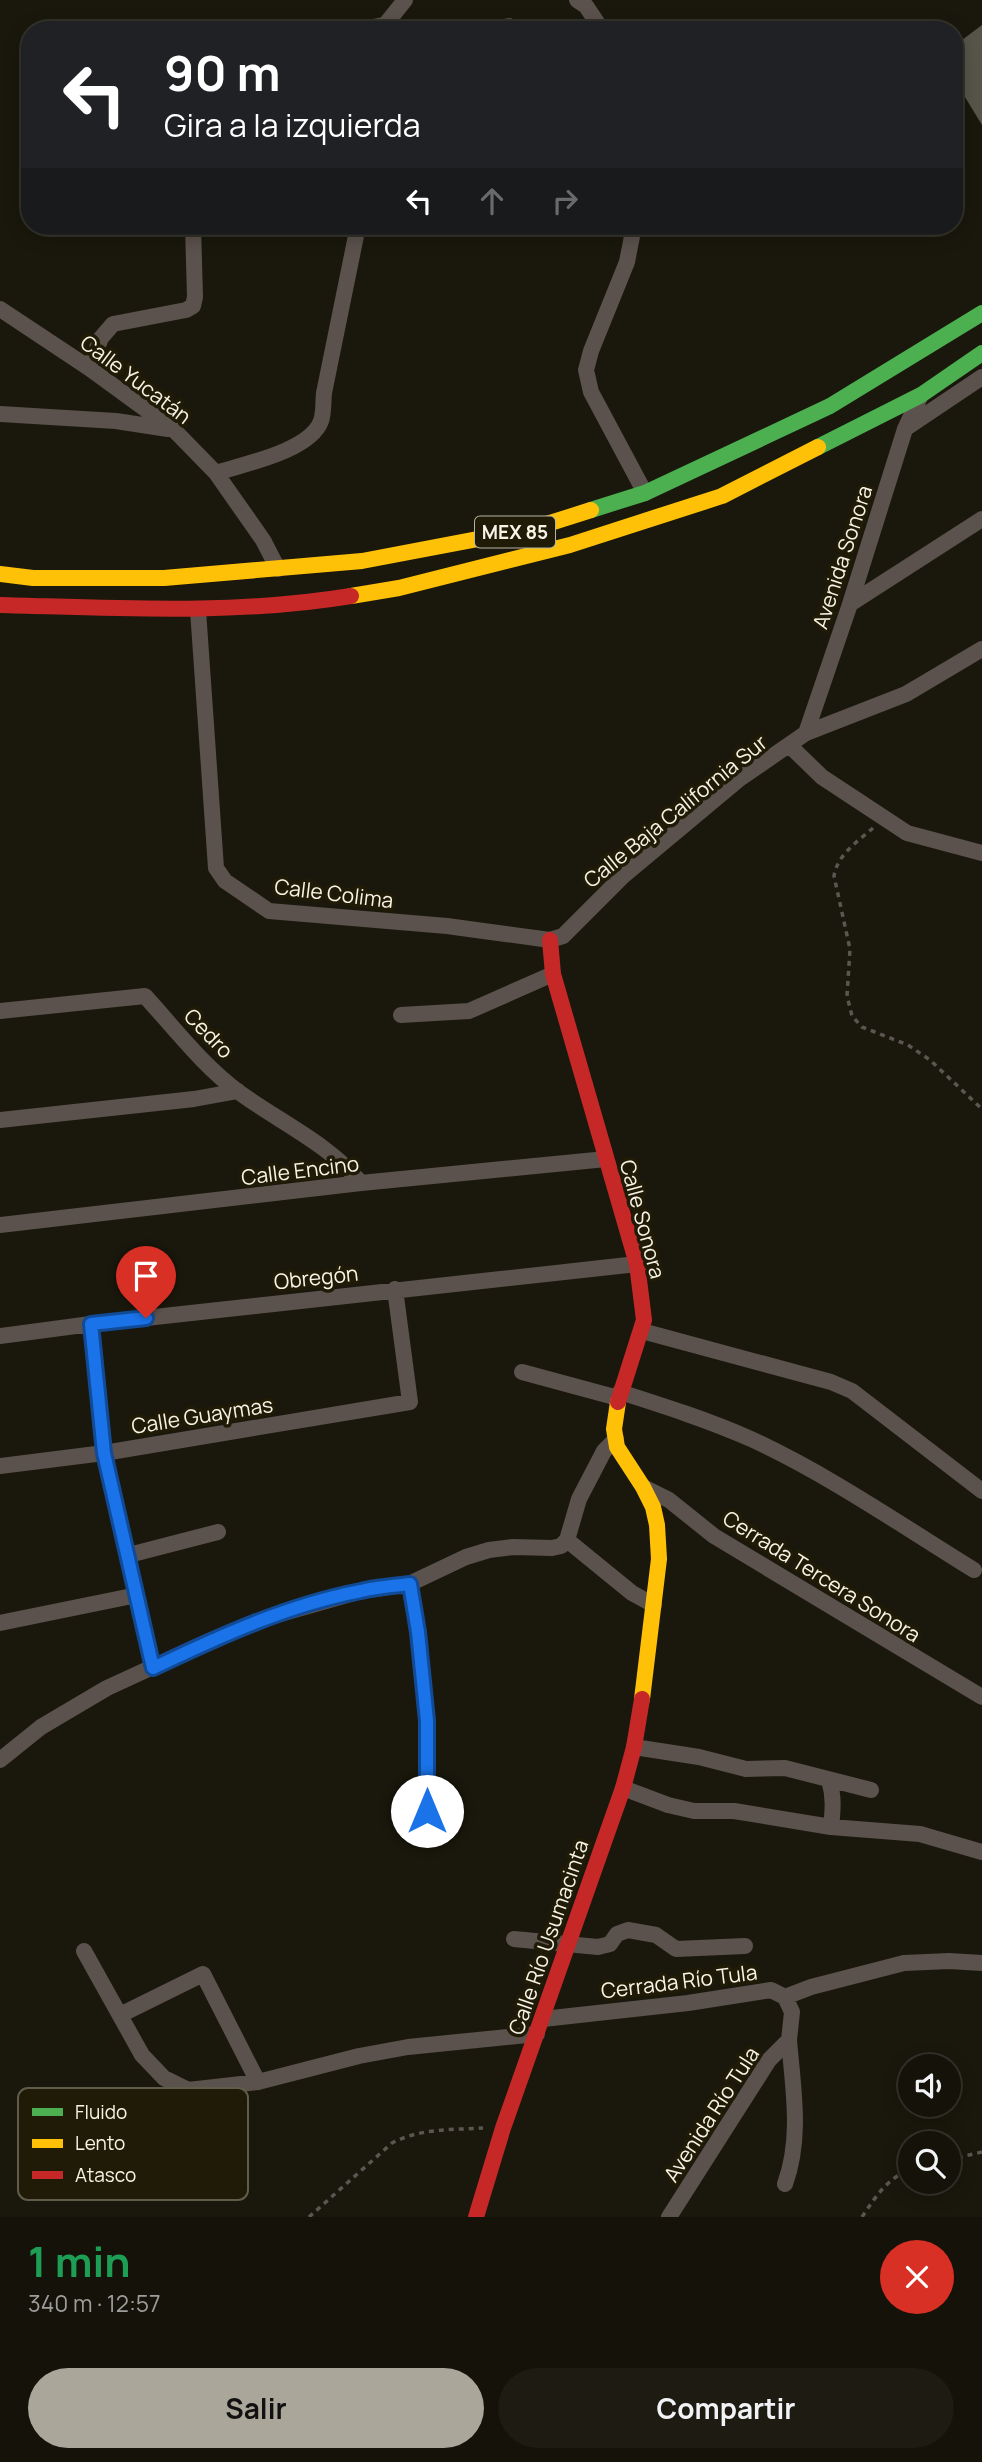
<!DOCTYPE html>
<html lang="es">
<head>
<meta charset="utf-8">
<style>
	body { margin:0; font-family:Manrope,sans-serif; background:#1d1b12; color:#f1f3f6; height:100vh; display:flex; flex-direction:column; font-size:26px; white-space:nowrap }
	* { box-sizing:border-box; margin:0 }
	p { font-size:23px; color:#9d9e9c }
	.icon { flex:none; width:38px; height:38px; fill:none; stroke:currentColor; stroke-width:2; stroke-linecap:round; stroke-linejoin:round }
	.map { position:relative; height:2217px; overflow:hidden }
	.side { display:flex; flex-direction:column; background:#141209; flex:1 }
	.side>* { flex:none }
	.banner { position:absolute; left:21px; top:21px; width:942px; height:214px; border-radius:28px; box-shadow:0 4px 18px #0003,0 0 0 2px #33322a; background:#202124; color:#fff; overflow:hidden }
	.controls { position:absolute; left:898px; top:2054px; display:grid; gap:14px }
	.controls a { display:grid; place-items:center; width:63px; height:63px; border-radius:50%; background:#141209; box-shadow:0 4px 18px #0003,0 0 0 2px #33322a; font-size:35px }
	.pin { position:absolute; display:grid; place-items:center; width:60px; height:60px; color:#fff; margin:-72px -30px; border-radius:50% 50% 50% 0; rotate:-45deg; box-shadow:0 0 7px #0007 }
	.pin .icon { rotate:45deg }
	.me { position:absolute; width:77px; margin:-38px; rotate:0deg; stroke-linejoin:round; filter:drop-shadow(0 0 5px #0008) }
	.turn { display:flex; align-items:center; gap:24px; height:147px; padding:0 28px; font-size:32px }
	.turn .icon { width:91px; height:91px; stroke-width:2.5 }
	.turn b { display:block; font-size:49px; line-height:60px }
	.lanes { display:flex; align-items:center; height:66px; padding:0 28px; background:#0003; justify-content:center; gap:35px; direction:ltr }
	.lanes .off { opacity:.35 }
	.round { display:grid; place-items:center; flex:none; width:74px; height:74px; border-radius:37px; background:#1d1b12 }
	.head { display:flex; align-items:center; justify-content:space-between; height:119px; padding:0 28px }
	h1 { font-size:42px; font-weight:700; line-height:52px; color:#1e9e55 }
	.action { display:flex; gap:14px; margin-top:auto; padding:14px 28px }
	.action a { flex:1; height:80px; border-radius:42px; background:#aaa79a; color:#111; font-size:28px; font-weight:700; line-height:80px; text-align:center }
	.action a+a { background:#1d1b12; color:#f1f3f6 }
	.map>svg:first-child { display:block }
	.building { fill:#57554a }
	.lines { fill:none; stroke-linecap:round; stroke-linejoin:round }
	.path { stroke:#5b5651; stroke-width:3.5; stroke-dasharray:5 5; stroke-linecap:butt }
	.street { stroke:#5b514d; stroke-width:16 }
	.fast { stroke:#4caf50; stroke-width:16 }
	.slow { stroke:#ffc107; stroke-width:16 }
	.jam { stroke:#c62828; stroke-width:16 }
	.route-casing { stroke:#114b97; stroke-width:18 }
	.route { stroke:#1a73e8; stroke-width:12 }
	.labels { text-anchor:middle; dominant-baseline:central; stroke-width:7; stroke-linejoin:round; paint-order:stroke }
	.shield { fill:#201b06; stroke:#b6b3a4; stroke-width:2 }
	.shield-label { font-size:19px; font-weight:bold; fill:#f7f4e7 }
	.street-label { font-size:21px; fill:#f7f4e7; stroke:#201b06 }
	.key { fill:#201b06; stroke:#605c4a; stroke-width:2 }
	.key-label { font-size:19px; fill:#f7f4e7 }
</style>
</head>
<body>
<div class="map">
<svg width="982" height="2217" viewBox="0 0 982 2217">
	<rect width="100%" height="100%" fill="#1a180c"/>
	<path class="building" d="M 982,25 L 982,125 L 954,79 L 954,46 Z"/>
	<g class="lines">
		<path class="path" d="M 873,828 C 858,841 837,855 834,876 L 850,949 L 847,996 L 852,1016 L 862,1027 L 908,1045 L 930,1060 L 982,1109
			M 948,2160 L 982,2152
			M 309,2217 L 392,2143 C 421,2128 451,2130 483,2128
			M 862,2217 C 876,2196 887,2179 910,2169"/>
		<path class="street" d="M 577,0 L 586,6 L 602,30
			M 359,30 L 383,25
			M 381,30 L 405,0
			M 487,30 L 509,26
			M 634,226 L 627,262 L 591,351 L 586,370 L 591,392 L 645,493
			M 0,309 L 89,368 L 174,430 L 216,473 L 263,540 L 278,569
			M 89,368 L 101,338 L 113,324 L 186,310 L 193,306 L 195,297 L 193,226
			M 0,414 L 116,421 L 168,429
			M 906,428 L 982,377
			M 216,473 C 244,464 310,451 321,421 C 324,413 323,402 324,393 L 358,226
			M 850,604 L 982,519
			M 198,610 L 216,868 L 225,881 L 269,911 L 447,926 L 550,940 L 563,936 L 623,876 L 738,780 L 806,733 L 906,694 L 982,649
			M 806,733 L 850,604 L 905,429 L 920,397
			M 789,745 L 822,777 L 907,833 L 982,853
			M 0,1011 L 145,996 C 175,1029 204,1067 240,1093 C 280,1122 330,1145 361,1183
			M 401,1015 L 469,1011 L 553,974
			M 0,1120 L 194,1099 L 238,1091
			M 0,1225 L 361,1183 L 606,1159
			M 91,1324 L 104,1453 L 153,1668
			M 642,1331 L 831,1382 L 852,1391 L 982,1491
			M 0,1336 L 91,1324 L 637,1264
			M 522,1372 L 618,1398
			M 620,1392 C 664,1406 708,1420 751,1439 C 829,1475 901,1525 974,1570
			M 0,1466 L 104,1453 L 410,1402 L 395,1289
			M 643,1487 L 669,1500 L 714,1536 L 982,1697
			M 567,1540 L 632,1593 L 654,1605
			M 129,1555 L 218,1532
			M 409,1584 L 418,1632 L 427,1721 L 427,1811
			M 0,1623 L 137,1595
			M 634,1747 L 699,1757 L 746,1769 L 785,1768 L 871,1790
			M 0,1760 L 41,1727 L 107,1688 L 207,1642 L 266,1618 L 361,1591 L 409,1584 L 466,1557 L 489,1550 L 513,1547 L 552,1548 L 561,1546 L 567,1540 L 579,1499 L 604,1451 L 616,1439
			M 829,1780 C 834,1796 833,1810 831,1827
			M 623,1788 L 668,1805 L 694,1811 L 734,1811 L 831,1827 L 920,1834 L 982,1852
			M 514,1939 L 598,1947 L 610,1944 L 617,1934 L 628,1930 L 656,1935 L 676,1949 L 745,1946
			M 84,1951 L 142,2055 L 164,2078 L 188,2090 L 258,2082 L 359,2056 L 408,2047 L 537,2034
			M 120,2015 L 203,1974 L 258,2082
			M 543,2019 L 688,2003 L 771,1990 L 785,1997 L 811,1987 L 904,1963 L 949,1961 L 982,1963
			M 785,2184 C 802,2137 793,2089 789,2040
			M 669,2217 L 769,2060 L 789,2040 L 792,2012 L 785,1997"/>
		<path class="fast" d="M 818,447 L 921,395 L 982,353
			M 591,510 L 645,493 L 830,406 L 982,313"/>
		<path class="slow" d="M 0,574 L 33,578 L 164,578 L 362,561 L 531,529 L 591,510
			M 351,596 L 399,588 L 570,545 L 722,496 L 818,447
			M 618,1402 L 614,1429 L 617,1447 L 643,1487 L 653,1507 L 657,1525 L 659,1559 L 642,1699"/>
		<path class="jam" d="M 0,605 C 118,608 235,615 351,596
			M 550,940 L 553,974 L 637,1264 L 644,1320 L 618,1402
			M 476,2217 L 503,2128 L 623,1788 L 634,1747 L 642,1699"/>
	</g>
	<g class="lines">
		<defs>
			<path id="route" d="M 146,1318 L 91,1324 L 104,1453 L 153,1668 C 220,1636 288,1605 361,1591 C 377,1587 393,1586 410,1584 L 418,1632 L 427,1721 L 427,1811"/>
		</defs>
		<use href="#route" class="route-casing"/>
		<use href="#route" class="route"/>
	</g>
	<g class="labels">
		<rect class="shield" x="475" y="516.5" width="80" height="31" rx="5"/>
		<g class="shield-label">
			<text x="515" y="532">MEX 85</text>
		</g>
		<g class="street-label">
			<text transform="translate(136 379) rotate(37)">Calle Yucatán</text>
			<text transform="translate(842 557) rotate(-72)">Avenida Sonora</text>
			<text transform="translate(675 811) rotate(-39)">Calle Baja California Sur</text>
			<text transform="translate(334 893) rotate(7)">Calle Colima</text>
			<text transform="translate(209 1033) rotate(46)">Cedro</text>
			<text transform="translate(300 1170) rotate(-7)">Calle Encino</text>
			<text transform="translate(643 1219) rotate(75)">Calle Sonora</text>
			<text transform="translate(316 1277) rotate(-6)">Obregón</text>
			<text transform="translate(202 1415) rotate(-9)">Calle Guaymas</text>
			<text transform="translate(822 1576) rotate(32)">Cerrada Tercera Sonora</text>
			<text transform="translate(548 1937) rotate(-71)">Calle Río Usumacinta</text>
			<text transform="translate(679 1981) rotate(-7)">Cerrada Río Tula</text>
			<text transform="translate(711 2114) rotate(-57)">Avenida Río Tula</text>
		</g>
	</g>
	<rect x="18" y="2088" width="230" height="112" rx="10" class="key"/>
	<rect x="32" y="2108" width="31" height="8" fill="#4caf50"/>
	<rect x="32" y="2139" width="31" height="9" fill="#ffc107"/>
	<rect x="32" y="2171" width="31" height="8" fill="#c62828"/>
	<g class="key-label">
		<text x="75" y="2119">Fluido</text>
		<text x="75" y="2150">Lento</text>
		<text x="75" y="2182">Atasco</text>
	</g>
</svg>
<div class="controls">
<a><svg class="icon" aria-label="sound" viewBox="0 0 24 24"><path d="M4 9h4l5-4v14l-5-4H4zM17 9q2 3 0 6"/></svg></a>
<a><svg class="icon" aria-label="search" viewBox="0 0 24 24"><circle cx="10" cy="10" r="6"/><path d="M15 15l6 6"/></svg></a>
</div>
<div class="pin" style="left:146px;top:1318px;background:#d93025"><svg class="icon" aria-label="arrive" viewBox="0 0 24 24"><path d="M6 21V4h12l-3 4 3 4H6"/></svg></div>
<svg class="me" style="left:427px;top:1811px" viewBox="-20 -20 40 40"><circle r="19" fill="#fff"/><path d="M0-13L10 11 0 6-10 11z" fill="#1a73e8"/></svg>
<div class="banner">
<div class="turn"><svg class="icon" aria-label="left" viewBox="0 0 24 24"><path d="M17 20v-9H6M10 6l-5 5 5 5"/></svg><div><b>90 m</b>Gira a la izquierda</div></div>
<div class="lanes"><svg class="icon" aria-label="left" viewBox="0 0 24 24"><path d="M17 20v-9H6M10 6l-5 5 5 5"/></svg><svg class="icon off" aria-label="ahead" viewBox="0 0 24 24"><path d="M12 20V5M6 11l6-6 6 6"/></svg><svg class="icon off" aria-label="right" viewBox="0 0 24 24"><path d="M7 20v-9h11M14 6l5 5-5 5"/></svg></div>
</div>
</div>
<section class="side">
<div class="head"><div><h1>1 min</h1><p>340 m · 12:57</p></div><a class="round" style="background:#d93025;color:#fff"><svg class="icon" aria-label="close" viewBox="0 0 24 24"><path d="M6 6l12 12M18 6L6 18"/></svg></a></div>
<div class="action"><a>Salir</a><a>Compartir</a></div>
</section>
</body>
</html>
